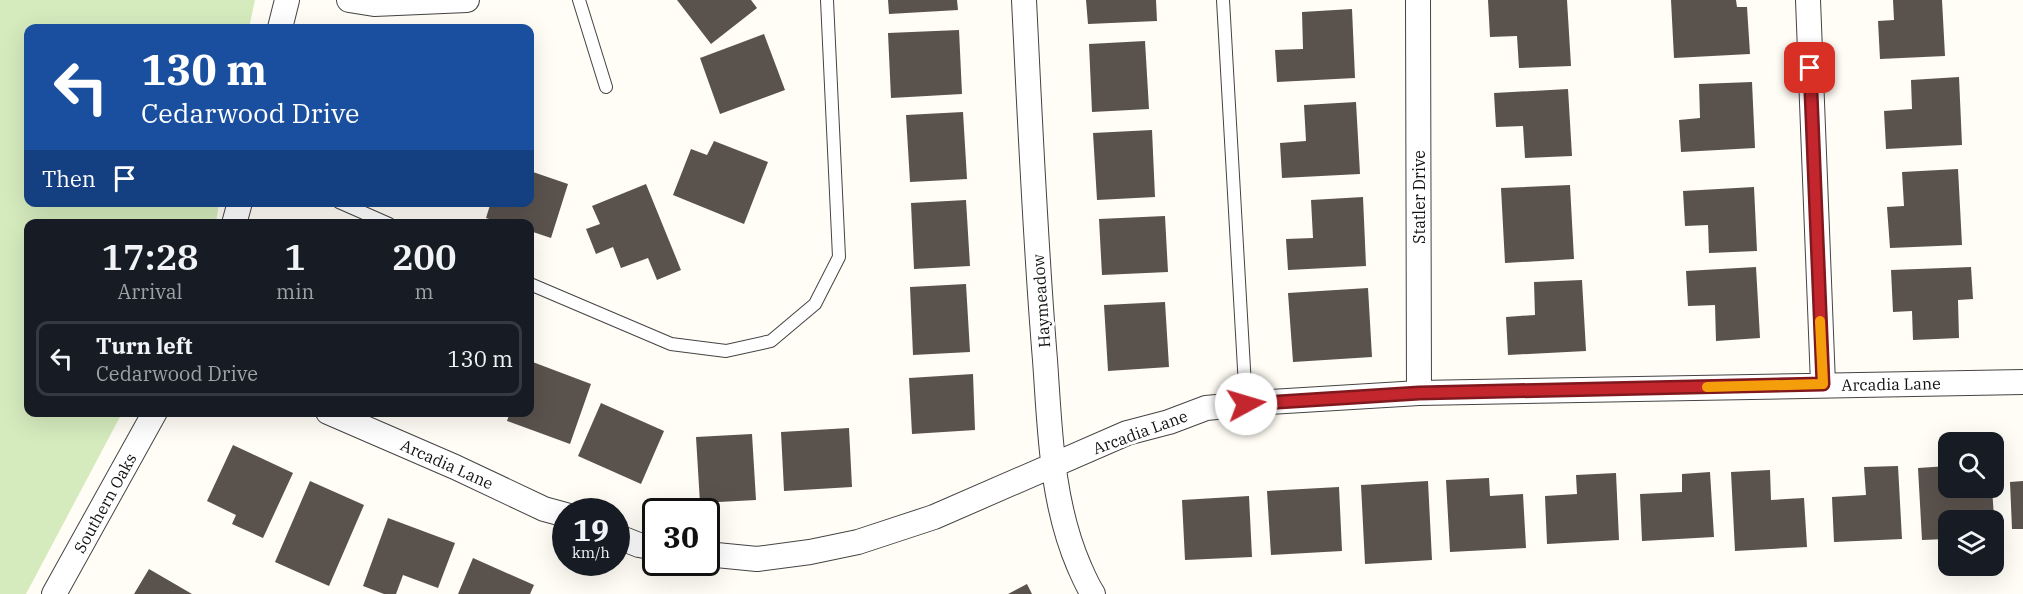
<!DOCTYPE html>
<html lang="en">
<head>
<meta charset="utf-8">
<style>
	body { margin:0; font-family:"IBM Plex Serif",serif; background:#20242c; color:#f1f3f6; height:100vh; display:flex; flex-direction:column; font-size:22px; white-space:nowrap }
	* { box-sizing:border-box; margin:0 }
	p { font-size:20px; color:#9ea1a6 }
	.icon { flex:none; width:33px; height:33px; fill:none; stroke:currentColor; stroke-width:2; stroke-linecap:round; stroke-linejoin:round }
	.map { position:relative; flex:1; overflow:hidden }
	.sheet { position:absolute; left:24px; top:219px; width:510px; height:198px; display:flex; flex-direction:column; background:#171b24; border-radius:12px; box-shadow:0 6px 24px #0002 }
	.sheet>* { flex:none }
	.banner { position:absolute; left:24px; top:24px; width:510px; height:183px; border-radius:12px; box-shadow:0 6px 24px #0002; background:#1a4fa0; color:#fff; overflow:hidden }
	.controls { position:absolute; left:1938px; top:432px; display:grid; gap:12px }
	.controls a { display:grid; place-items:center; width:66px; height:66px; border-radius:12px; background:#171b24; box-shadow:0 6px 24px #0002; font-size:30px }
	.speed { position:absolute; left:552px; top:498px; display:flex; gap:12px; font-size:30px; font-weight:700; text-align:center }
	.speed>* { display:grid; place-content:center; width:78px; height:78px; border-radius:50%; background:#171b24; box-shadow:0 6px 24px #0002; line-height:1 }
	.speed small { font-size:15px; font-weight:400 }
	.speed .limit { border:3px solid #111; border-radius:9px; background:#fff; color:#111 }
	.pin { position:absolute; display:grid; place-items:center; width:51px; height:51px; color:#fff; margin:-26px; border-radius:12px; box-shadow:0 3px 9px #0006 }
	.me { position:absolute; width:66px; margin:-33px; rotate:84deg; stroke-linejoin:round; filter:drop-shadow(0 0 4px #0008) }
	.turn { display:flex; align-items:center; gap:21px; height:126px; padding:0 18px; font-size:27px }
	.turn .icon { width:78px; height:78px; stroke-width:2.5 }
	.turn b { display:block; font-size:42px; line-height:51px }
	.then { display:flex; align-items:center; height:57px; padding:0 18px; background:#0003; gap:12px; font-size:22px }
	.eta { display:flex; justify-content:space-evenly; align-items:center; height:102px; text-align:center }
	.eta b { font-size:36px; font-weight:600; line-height:42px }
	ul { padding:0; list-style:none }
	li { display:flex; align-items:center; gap:18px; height:75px; margin:0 12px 9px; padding:0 6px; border:3px solid #363941; border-radius:12px }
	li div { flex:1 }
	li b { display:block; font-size:22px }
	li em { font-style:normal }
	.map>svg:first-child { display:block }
	.green { fill:#d5ebbd }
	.building { fill:#5a524d }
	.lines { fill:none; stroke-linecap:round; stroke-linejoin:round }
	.lane-casing { stroke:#444; stroke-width:14 }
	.street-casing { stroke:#444; stroke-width:26 }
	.lane { stroke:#fff; stroke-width:12 }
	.street { stroke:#fff; stroke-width:24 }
	.route-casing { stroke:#7f191e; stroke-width:15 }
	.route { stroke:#c4262e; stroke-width:10 }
	.slow { stroke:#f59e0b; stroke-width:10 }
	.labels { text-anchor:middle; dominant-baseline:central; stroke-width:6; stroke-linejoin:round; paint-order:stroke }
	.street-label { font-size:16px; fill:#111; stroke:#fff }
</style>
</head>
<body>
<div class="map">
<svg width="2023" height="594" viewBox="0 0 2023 594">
	<rect width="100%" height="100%" fill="#fffdf5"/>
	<path class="green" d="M 0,0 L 255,0 L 249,28 L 28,28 L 28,202 L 219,203 L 216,223 L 28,224 L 28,412 L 122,413 L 26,594 L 0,594 Z"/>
	<path class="building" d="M 677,0 L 751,0 L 757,8 L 711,44 Z
		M 888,0 L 957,0 L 958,10 L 889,14 Z
		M 1086,0 L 1156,0 L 1157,21 L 1088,24 Z
		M 1488,0 L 1567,0 L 1571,66 L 1519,68 L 1517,36 L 1490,37 Z
		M 1671,0 L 1736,0 L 1737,7 L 1747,7 L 1750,54 L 1674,58 Z
		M 1893,0 L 1942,0 L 1945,56 L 1880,59 L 1878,21 L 1894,20 Z
		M 1352,9 L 1355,78 L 1277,82 L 1275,50 L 1303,49 L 1302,12 Z
		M 959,30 L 962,94 L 891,98 L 888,33 Z
		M 764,34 L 785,90 L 720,114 L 700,58 Z
		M 1145,41 L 1149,109 L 1092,112 L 1089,44 Z
		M 1959,77 L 1962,145 L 1886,149 L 1884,111 L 1912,109 L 1911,80 Z
		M 1752,82 L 1755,148 L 1681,152 L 1679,120 L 1700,118 L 1699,84 Z
		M 1568,89 L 1572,156 L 1525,158 L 1523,126 L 1496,127 L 1494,93 Z
		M 1356,102 L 1360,174 L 1282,178 L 1280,143 L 1306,141 L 1304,105 Z
		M 963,112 L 967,179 L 910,182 L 906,115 Z
		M 1152,130 L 1155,197 L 1097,200 L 1093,133 Z
		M 714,141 L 768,162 L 744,224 L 673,195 L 691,149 L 707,155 Z
		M 1958,169 L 1962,245 L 1890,248 L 1887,207 L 1904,206 L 1902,172 Z
		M 530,171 L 568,184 L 551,238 L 530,231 L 530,224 L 505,224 L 486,218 L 491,202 L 530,202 Z
		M 646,184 L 681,270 L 657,280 L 648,258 L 621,268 L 613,247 L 596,254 L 586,229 L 600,224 L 592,206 Z
		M 1570,185 L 1574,259 L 1505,263 L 1501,188 Z
		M 1754,187 L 1757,251 L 1709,253 L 1708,225 L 1685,226 L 1683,191 Z
		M 1363,197 L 1366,266 L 1288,270 L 1286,239 L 1313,238 L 1311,200 Z
		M 966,200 L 970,266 L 914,269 L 911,203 Z
		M 1165,216 L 1168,272 L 1102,275 L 1099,219 Z
		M 1756,267 L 1760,338 L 1716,341 L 1715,305 L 1688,306 L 1686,271 Z
		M 1971,267 L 1973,299 L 1958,300 L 1959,338 L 1913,340 L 1912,311 L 1893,312 L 1891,270 Z
		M 1582,280 L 1586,351 L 1508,355 L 1506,317 L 1535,315 L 1534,282 Z
		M 966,284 L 970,352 L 913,355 L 910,287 Z
		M 1368,288 L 1372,357 L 1293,362 L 1288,293 Z
		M 1165,302 L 1169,367 L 1108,371 L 1104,305 Z
		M 530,361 L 591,384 L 570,444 L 507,421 L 510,412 L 530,412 Z
		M 973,374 L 975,430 L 912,434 L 909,378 Z
		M 601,403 L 664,431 L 641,484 L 578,456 Z
		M 849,428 L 852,487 L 784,491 L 781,432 Z
		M 752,434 L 756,500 L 700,503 L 696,437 Z
		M 233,445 L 293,473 L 263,538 L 232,524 L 236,515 L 207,501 Z
		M 1898,466 L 1902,539 L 1834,542 L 1832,497 L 1866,495 L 1864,467 Z
		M 1948,466 L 1948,488 L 1992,488 L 1994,517 L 1945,519 L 1946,539 L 1922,540 L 1918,468 Z
		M 1770,470 L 1771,500 L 1804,498 L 1807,547 L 1735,551 L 1731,472 Z
		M 1710,472 L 1714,537 L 1642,541 L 1640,494 L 1682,492 L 1682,474 Z
		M 1616,473 L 1619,540 L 1547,544 L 1545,496 L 1577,494 L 1576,475 Z
		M 1489,478 L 1490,496 L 1523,494 L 1526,548 L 1450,552 L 1446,480 Z
		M 310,481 L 364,505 L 329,586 L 275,562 Z
		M 1428,481 L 1432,560 L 1365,564 L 1361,485 Z
		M 2023,481 L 2023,529 L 2012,529 L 2010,482 Z
		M 1339,487 L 1342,551 L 1271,555 L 1267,491 Z
		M 1249,496 L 1252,557 L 1185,560 L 1182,500 Z
		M 388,518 L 455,543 L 438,588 L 403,575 L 396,594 L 384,594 L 363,586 Z
		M 473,558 L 534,585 L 530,594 L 458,594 Z
		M 149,569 L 192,594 L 134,594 Z
		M 1027,584 L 1032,594 L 1008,594 Z"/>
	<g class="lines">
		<defs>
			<path id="lane" d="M 579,0 L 606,87
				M 1223,0 L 1246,404
				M 339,202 L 389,224
				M 530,284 L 671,344 L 726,351 L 771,341 L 815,304 L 839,257 L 827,0"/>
			<path id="street" d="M 349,0 L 374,4 L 467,0
				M 1024,0 C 1030,120 1035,240 1045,360 C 1050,429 1051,501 1079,566 C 1083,575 1087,585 1093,594
				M 1418,0 L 1419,393
				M 1808,0 L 1823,384
				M 280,28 L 287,0
				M 234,224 L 240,202
				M 328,412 L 455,467 L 544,509 L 566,515
				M 616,536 L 639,545 L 656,548
				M 706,554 L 757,559 L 810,552 L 858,542 L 934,517 L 1127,433 L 1169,422 L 1206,408 L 1269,402 L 1419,393 L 2023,382
				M 54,594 L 155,412"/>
		</defs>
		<use href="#lane" class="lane-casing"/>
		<use href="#street" class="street-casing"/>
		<use href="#lane" class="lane"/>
		<use href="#street" class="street"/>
	</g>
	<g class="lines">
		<defs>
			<path id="route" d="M 1246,404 L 1419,393 L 1823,384 L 1810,68"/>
		</defs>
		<use href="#route" class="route-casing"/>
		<use href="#route" class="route"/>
		<path class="slow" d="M 1707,387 L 1823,384 L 1820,321"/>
	</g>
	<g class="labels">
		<g class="street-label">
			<text transform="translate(1419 197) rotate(-90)">Statler Drive</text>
			<text transform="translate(1041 301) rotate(-94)">Haymeadow</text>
			<text transform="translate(1891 384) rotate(-1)">Arcadia Lane</text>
			<text transform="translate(1140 432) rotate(-20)">Arcadia Lane</text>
			<text transform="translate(447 464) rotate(24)">Arcadia Lane</text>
			<text transform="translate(105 503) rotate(-61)">Southern Oaks</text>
		</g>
	</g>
</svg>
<div class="controls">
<a><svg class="icon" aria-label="search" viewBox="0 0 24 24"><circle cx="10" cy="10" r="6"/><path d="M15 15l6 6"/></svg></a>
<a><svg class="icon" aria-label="layers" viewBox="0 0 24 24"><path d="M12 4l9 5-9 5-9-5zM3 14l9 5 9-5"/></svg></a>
</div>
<div class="speed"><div>19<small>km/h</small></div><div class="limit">30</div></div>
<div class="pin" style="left:1810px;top:68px;background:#d93025"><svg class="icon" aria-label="arrive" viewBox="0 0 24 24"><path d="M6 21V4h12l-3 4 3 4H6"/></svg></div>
<svg class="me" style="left:1246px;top:404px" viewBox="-20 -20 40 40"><circle r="19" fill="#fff"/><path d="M0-13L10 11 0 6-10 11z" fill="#c4262e"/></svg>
<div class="banner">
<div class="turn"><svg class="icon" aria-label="left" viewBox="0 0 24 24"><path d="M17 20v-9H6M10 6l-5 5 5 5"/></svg><div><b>130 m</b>Cedarwood Drive</div></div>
<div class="then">Then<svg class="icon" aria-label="arrive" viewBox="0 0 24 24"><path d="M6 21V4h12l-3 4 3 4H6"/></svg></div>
</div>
<section class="sheet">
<div class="eta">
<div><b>17:28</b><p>Arrival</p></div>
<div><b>1</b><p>min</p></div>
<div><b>200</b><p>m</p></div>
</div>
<ul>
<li><svg class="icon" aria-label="left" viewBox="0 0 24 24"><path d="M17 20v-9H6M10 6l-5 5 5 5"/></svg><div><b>Turn left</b><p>Cedarwood Drive</p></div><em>130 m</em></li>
</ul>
</section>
</div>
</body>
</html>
